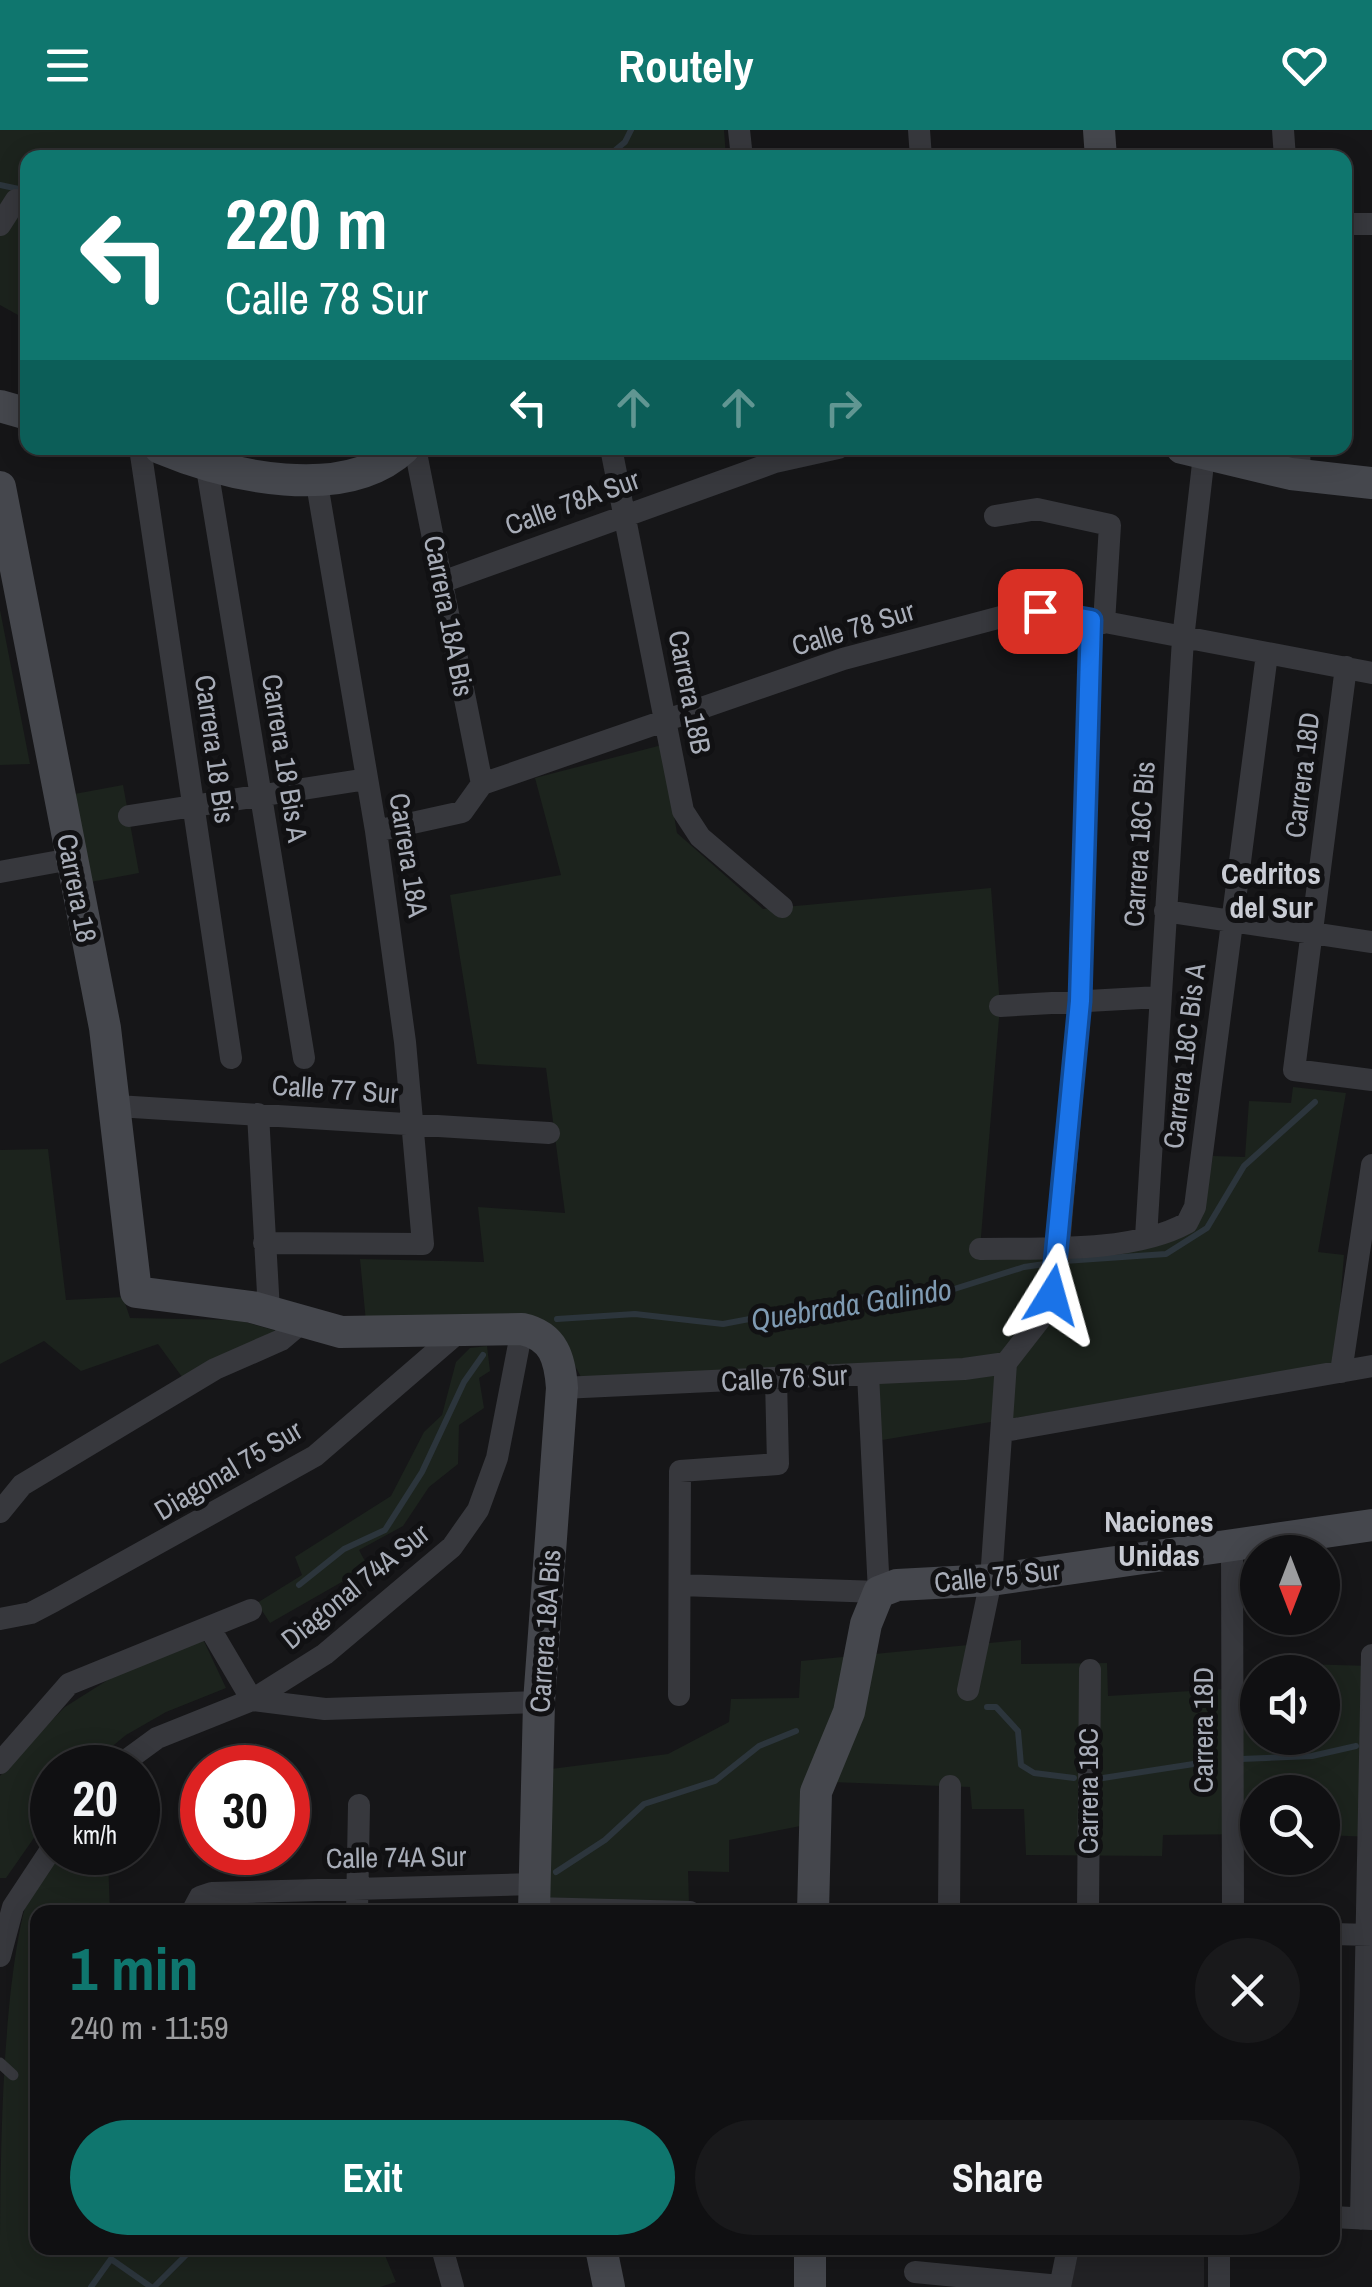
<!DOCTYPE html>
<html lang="en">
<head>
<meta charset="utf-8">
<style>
	body { margin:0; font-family:"Archivo Narrow",sans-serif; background:#19191b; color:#f1f3f6; height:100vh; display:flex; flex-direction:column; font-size:38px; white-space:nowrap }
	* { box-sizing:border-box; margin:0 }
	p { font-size:32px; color:#9c9d9f }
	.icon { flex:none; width:55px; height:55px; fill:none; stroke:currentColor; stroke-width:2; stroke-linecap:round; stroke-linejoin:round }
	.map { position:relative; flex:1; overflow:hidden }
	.details { position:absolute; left:30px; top:1775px; width:1310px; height:350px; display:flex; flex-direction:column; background:#101012; border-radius:20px; box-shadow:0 5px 25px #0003,0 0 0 2px #303032 }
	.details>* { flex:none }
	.guide { position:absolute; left:20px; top:20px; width:1332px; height:305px; border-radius:20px; box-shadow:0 5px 25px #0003,0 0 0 2px #303032; background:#0f766e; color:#fff; overflow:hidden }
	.needle { width:65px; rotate:180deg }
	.fabs { position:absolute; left:1240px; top:1405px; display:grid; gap:20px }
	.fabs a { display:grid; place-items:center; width:100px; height:100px; border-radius:50%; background:#101012; box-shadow:0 5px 25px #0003,0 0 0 2px #303032; font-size:50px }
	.speed { position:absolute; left:30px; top:1615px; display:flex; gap:20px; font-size:50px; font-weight:700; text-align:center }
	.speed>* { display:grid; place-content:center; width:130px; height:130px; border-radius:50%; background:#101012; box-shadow:0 5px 25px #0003,0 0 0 2px #303032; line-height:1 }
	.speed small { font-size:25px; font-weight:400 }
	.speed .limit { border:15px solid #d22; background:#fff; color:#111 }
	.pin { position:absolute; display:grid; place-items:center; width:85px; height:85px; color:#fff; margin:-42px; border-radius:20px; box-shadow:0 5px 15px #0006 }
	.me { position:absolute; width:110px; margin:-55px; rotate:8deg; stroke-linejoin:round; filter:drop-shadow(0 0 8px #0008) }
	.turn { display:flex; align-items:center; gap:35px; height:210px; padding:0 40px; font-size:45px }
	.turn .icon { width:130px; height:130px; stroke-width:2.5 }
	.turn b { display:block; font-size:70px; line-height:85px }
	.lanes { display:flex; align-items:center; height:95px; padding:0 40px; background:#0003; justify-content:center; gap:50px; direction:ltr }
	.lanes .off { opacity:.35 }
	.round { display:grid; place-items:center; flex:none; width:105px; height:105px; border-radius:52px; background:#19191b }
	.headline { display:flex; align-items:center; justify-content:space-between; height:170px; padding:0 40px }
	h1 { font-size:60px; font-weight:800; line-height:75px; color:#0f766e }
	.button { display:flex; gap:20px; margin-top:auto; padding:20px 40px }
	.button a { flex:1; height:115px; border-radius:60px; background:#0f766e; color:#fff; font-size:40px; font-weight:800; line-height:115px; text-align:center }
	.button a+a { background:#19191b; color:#f1f3f6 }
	header { display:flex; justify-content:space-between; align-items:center; height:130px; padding:0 40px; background:#0f766e; color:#fff; font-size:45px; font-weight:800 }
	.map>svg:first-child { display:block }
	.built { fill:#222225 }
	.green { fill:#1c231d }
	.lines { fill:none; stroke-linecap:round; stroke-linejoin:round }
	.stream { stroke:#2c353c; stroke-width:6 }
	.lane { stroke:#37383d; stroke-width:11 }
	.street { stroke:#37383d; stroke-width:22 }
	.secondary { stroke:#45474d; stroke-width:32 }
	.route-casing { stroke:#114b97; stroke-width:25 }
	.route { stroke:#1a73e8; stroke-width:18 }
	.labels { text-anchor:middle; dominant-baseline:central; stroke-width:10; stroke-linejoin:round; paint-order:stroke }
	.street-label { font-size:28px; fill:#a8adb8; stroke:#111113 }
	.neighbourhood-label { font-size:30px; font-weight:bold; fill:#c9ccd4; stroke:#111113 }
	.water-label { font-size:30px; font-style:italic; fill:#7f9bb3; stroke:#111113 }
</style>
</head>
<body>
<header><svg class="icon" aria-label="menu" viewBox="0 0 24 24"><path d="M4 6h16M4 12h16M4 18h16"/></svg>Routely<svg class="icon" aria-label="heart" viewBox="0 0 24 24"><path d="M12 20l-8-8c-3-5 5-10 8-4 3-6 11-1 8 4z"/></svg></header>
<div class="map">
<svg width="1372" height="2157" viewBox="0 0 1372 2157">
	<rect width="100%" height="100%" fill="#161618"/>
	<path class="built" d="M 1079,2118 L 1204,2118 L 1204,2157 L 1071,2157 Z"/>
	<path class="green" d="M 0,0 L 724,0 L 726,27 L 28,28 L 27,190 L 0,175 Z
		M 0,480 L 30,634 L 0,635 Z
		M 662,615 L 677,703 L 763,779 L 991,758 L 1000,876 L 980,1119 L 1071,1122 L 1203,1080 L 1213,1026 L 1245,1027 L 1249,971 L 1291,973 L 1293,957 L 1346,963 L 1318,1122 L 1344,1125 L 1335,1235 L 876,1311 L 872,1239 L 581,1247 L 564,1215 L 366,1192 L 360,1129 L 484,1132 L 478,1077 L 565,1083 L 546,938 L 477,934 L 450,765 L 561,745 L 535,648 Z
		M 123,655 L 139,743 L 85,753 L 69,665 Z
		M 48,1019 L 66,1170 L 123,1167 L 130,1188 L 238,1190 L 277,1201 L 185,1251 L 158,1214 L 81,1241 L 44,1211 L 0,1234 L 0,1020 Z
		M 487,1216 L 490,1241 L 479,1248 L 484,1278 L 459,1295 L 458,1334 L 429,1357 L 403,1396 L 359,1420 L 368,1437 L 270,1493 L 257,1473 L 302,1445 L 295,1427 L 391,1366 L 424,1302 L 442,1285 L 456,1232 L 470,1218 Z
		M 202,1507 L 226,1558 L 166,1582 L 126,1605 L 87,1637 L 52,1638 L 52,1682 L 6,1748 L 0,1748 L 0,1646 L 18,1624 L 65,1577 L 114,1546 Z
		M 1021,1510 L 1021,1534 L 1107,1533 L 1108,1566 L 1257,1557 L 1258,1608 L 1322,1608 L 1322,1542 L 1302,1542 L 1302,1534 L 1372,1536 L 1372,1707 L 1323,1705 L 1322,1662 L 1258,1662 L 1257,1704 L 1163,1705 L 1162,1726 L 1026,1725 L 1024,1679 L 972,1679 L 970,1657 L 830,1652 L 826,1691 L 729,1710 L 729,1742 L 688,1741 L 689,1772 L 541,1771 L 551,1639 L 668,1624 L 729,1592 L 731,1569 L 799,1568 L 801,1531 Z
		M 58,1730 L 108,1730 L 110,1782 L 38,1782 L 38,2118 L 382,2118 L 396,2152 L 380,2157 L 0,2157 C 0,2049 0,1862 28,1766 C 34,1753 48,1741 58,1730 Z"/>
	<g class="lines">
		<path class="stream" d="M 254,28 L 290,28
			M 606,28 L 625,12 L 631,0
			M 0,55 L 28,61
			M 1064,1131 L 1166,1124 L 1207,1098 L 1244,1036 L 1315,972
			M 557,1189 L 635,1184 L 723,1194 L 871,1166 L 951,1160 L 1024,1137 L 1052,1133
			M 299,1455 L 344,1419 L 385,1400 L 422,1342 L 464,1252 L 483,1225
			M 987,1577 L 996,1577 L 1018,1601 L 1021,1635 L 1034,1643 L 1074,1648
			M 1241,1629 L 1312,1626 L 1356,1616
			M 1103,1648 L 1213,1631
			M 556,1742 L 605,1710 L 644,1674 L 715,1651 L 759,1616 L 796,1601
			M 91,2157 L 111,2129 L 151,2157
			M 154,2157 L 193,2118"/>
		<path class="lane" d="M 0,1933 L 13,1945"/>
		<path class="street" d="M 739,0 L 742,28
			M 919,0 L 921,28
			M 1283,0 L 1285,28
			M 1345,94 L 1372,94
			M 0,95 L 16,70
			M 140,318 L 231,928
			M 415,318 L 482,654
			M 611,318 L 683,681 L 700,707 L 782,777
			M 1299,318 L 1300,345
			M 207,338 L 304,928
			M 995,386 L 1037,379 L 1110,395 L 1104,493
			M 442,452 L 775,332 L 838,318
			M 1346,537 L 1294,940 L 1372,950
			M 129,686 L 367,649
			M 376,701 L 462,682 L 482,654 L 843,529 L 1020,482 L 1063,484 L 1372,543
			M 0,742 L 71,729
			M 1165,781 L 1372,812
			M 1000,876 L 1159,867
			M 117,976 L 549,1003
			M 258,984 L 269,1181
			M 1146,1107 L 1183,509 L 1204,325
			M 264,1113 L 423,1114 L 405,912 L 376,701 L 316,348
			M 980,1119 C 1041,1118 1133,1123 1187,1093 L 1195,1077 L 1267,524
			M 1341,1242 L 1372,1035
			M 562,1258 L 964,1239 L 1006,1233
			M 1004,1301 L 1372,1236
			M 0,1382 L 22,1355 L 215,1239 L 281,1210 L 300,1194
			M 1232,1417 L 1233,1782
			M 680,1455 L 879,1462 L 868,1244
			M 0,1489 L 31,1483 L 54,1471 L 315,1326 L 461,1200
			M 209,1497 L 252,1570 L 325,1579 L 539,1572
			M 968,1560 L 991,1450 L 1006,1233 L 1041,1188 L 1052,1165 L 1058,1127 L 1080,871 L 1091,489
			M 679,1565 L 680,1341 L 778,1334 L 776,1249
			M 0,1633 L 69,1554 L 251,1480
			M 116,1638 L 157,1608 L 252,1570 L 325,1524 L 452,1417 L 478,1380 L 497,1328 L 522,1199
			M 534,1778 L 690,1782
			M 192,1782 L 200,1767 L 212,1763 L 534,1754
			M 357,1782 L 359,1675
			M 949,1782 L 950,1656
			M 1088,1782 L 1090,1540
			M 1332,1804 L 1372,1805
			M 0,1826 L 13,1777 L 52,1718
			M 1332,2087 L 1372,2089
			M 1361,2089 L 1372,1525
			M 442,2118 L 453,2157
			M 915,2142 L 1060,2156
			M 1060,2157 L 1068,2118
			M 1219,2157 L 1219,2118"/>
		<path class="secondary" d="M 1099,0 L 1101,28
			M 0,276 L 28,284
			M 160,318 C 227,346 344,374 404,318
			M 1182,318 L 1291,344 L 1372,353
			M 0,357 L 105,898 L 136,1162 L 252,1177 L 341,1202 L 522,1199 C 554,1206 560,1229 562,1258 L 539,1572 L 534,1782
			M 813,1782 L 816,1662 L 849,1582 L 866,1494 L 879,1462 L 897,1455 L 991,1450 L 1372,1395
			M 601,2118 L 609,2157
			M 810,2157 L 810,2118"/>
	</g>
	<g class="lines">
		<defs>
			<path id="route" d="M 1040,481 L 1091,490 L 1080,871 L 1052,1165"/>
		</defs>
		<use href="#route" class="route-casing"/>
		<use href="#route" class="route"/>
	</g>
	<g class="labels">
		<g class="street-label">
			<text transform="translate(572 372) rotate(-20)">Calle 78A Sur</text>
			<text transform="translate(449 486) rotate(79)">Carrera 18A Bis</text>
			<text transform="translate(853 498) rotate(-17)">Calle 78 Sur</text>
			<text transform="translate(690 562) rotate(79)">Carrera 18B</text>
			<text transform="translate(215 619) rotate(82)">Carrera 18 Bis</text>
			<text transform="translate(285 628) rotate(81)">Carrera 18 Bis A</text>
			<text transform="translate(1302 645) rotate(-83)">Carrera 18D</text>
			<text transform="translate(1139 714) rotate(-86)">Carrera 18C Bis</text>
			<text transform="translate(409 725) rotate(81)">Carrera 18A</text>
			<text transform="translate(77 758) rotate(79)">Carrera 18</text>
			<text transform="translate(1184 926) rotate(-83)">Carrera 18C Bis A</text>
			<text transform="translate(335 959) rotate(4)">Calle 77 Sur</text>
			<text transform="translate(784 1248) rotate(-3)">Calle 76 Sur</text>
			<text transform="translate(228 1340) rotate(-31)">Diagonal 75 Sur</text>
			<text transform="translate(997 1446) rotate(-6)">Calle 75 Sur</text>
			<text transform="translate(355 1456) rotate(-39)">Diagonal 74A Sur</text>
			<text transform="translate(545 1501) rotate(-86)">Carrera 18A Bis</text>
			<text transform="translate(1203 1600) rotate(-90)">Carrera 18D</text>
			<text transform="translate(1088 1661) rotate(-90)">Carrera 18C</text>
			<text transform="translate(396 1727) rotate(-1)">Calle 74A Sur</text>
		</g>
		<g class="neighbourhood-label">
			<text x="1271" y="743">Cedritos<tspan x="1271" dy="34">del Sur</tspan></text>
			<text x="1159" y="1391">Naciones<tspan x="1159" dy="34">Unidas</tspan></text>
		</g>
		<g class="water-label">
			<text transform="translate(851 1174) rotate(-9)">Quebrada Galindo</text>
		</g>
	</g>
</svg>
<div class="fabs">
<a><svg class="needle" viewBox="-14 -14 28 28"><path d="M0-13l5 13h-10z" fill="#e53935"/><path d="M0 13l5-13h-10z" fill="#9c9d9f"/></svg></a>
<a><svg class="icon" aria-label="sound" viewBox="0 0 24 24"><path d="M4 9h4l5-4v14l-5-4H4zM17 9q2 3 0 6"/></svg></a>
<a><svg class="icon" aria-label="search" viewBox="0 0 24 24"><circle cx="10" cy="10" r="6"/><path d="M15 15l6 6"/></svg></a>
</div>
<div class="speed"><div>20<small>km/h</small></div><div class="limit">30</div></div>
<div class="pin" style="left:1040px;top:481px;background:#d93025"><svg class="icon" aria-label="arrive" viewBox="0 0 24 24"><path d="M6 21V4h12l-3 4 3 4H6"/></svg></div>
<svg class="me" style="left:1052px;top:1165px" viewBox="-20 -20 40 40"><path d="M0-17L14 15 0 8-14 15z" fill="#1a73e8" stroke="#fff" stroke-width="4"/></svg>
<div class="guide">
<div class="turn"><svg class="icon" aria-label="left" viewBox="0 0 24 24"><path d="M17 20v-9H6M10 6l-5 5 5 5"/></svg><div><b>220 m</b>Calle 78 Sur</div></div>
<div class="lanes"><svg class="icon" aria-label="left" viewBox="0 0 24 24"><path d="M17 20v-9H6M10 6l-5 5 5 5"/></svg><svg class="icon off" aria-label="ahead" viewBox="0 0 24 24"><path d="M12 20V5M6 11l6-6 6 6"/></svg><svg class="icon off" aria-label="ahead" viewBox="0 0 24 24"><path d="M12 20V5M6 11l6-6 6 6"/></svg><svg class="icon off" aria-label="right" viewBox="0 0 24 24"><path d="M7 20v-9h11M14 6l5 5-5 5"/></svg></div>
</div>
<section class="details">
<div class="headline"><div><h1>1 min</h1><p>240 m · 11:59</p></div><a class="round"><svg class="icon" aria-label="close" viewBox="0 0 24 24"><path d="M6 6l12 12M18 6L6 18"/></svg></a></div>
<div class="button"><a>Exit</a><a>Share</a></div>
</section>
</div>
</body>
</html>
